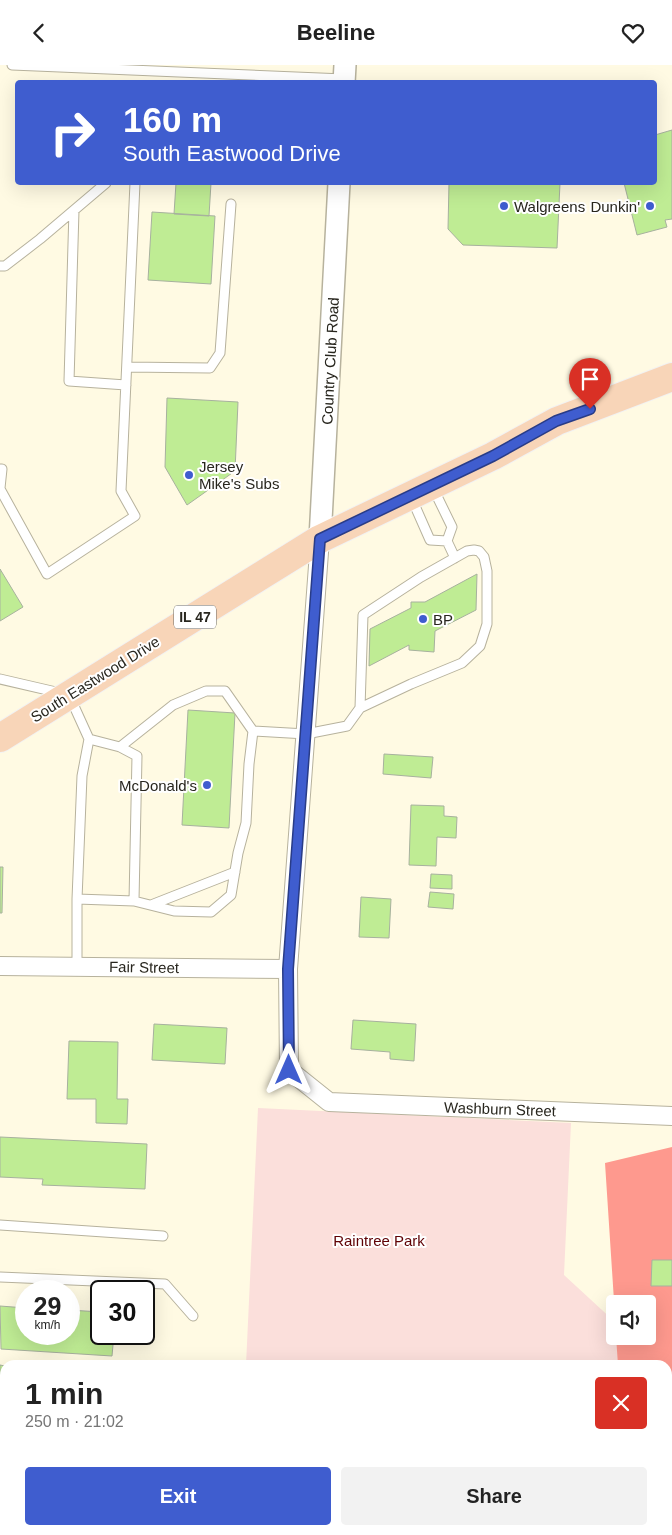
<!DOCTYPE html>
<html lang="en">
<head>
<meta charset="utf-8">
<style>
	body { margin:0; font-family:Helvetica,sans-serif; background:#f2f2f2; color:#222; height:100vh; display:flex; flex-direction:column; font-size:19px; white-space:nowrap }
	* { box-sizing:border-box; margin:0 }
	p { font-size:16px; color:#767676 }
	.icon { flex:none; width:28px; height:28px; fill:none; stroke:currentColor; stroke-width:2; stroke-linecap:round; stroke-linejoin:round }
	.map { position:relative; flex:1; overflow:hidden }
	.sheet { position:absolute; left:0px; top:1295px; width:672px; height:175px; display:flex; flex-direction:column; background:#fff; border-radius:15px 15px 0 0; box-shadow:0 5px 20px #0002 }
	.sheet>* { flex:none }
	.hud { position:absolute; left:15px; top:15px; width:642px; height:105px; border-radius:5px; box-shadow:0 5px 20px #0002; background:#3f5dcf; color:#fff; overflow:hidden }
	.tools { position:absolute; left:606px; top:1230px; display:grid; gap:10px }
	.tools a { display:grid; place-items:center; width:50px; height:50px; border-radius:5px; background:#fff; box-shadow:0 5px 20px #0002; font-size:25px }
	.speed { position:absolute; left:15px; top:1215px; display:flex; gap:10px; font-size:25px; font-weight:700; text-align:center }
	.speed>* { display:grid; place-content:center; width:65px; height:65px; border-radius:50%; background:#fff; box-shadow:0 5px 20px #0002; line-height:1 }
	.speed small { font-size:12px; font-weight:400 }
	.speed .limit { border:2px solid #111; border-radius:8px; background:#fff; color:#111 }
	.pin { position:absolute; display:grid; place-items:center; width:42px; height:42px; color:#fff; margin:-51px -21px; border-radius:50% 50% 50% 0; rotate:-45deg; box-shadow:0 0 5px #0007 }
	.pin .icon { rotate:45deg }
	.me { position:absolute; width:55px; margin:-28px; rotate:0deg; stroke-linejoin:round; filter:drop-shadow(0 0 4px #0008) }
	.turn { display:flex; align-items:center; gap:18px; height:105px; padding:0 25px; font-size:22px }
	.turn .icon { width:65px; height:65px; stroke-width:2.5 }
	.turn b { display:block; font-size:35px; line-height:42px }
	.round { display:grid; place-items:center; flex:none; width:52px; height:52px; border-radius:5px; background:#f2f2f2 }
	.summary { display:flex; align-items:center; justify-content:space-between; height:85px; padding:0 25px }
	h1 { font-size:30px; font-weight:700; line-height:38px }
	.cta { display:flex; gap:10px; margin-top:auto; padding:10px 25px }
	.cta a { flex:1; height:58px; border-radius:5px; background:#3f5dcf; color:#fff; font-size:20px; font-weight:700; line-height:58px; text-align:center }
	.cta a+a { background:#f2f2f2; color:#222 }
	header { display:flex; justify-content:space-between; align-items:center; height:65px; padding:0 25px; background:#fff; font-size:22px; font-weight:700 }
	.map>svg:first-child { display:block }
	.green { fill:#fbdfdb }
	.forest { fill:#fe998e }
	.building { fill:#bfec94; stroke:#a7b19e }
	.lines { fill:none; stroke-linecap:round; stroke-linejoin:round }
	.service-casing { stroke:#b7b29d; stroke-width:11 }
	.minor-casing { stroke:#b7b29d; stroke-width:20 }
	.tertiary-casing { stroke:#b7b29d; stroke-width:24 }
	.primary-casing { stroke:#f2f2f2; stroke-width:30 }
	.service { stroke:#fff; stroke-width:9 }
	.minor { stroke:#fff; stroke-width:18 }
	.tertiary { stroke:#fff; stroke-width:21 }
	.primary { stroke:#f8d5b8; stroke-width:28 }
	.route-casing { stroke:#293c87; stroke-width:12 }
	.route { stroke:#3f5dcf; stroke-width:9 }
	.poi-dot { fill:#3f5dcf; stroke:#fff; stroke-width:2 }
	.labels { text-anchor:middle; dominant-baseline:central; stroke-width:4; stroke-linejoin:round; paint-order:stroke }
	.shield { fill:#fff; stroke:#686762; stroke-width:1 }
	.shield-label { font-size:14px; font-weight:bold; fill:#28261e }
	.poi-label { font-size:15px; fill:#28261e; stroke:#fff; text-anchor:start }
	.street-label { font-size:15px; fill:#28261e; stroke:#fff }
	.park-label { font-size:15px; fill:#5f0205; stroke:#fff }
</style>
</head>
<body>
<header><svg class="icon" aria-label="back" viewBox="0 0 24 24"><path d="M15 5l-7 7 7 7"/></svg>Beeline<svg class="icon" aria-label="heart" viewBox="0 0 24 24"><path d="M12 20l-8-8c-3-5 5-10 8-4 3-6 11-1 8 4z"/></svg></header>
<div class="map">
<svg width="672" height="1470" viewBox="0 0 672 1470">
	<rect width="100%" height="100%" fill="#fffae3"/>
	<path class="green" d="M 258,1043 L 571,1058 L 564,1210 L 615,1257 L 615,1271 L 630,1271 L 661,1300 L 246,1300 Z
		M 239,1465 L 654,1465 L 650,1470 L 239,1470 Z"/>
	<path class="forest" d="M 672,1082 L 672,1470 L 652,1470 L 650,1465 L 668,1465 L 668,1300 L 618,1300 L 616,1271 L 648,1271 L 648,1239 L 615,1239 L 615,1251 L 605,1098 Z"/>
	<path class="building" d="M 672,65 L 672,154 L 665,155 L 667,162 L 637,170 L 624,118 L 655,118 L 655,70 Z
		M 176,118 L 211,118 L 209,151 L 174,149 Z
		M 449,118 L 560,118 L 557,183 L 463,180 L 448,164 Z
		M 152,147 L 215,151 L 211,219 L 148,215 Z
		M 167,333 L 238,337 L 235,406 L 187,440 L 165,402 Z
		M 0,504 L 23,542 L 0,556 Z
		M 477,509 L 476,545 L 435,566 L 434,587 L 409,585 L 409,580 L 369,601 L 370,564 L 411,543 L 411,537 L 425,537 Z
		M 188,645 L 235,648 L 229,763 L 182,760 Z
		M 384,689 L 433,692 L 431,713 L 383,709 Z
		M 411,740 L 444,741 L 444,751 L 457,752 L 456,773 L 437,772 L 436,801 L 409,800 Z
		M 0,802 L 3,802 L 2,848 L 0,848 Z
		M 431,809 L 452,810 L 452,824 L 430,823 Z
		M 430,827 L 454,829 L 453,844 L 428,842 Z
		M 361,832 L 391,834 L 389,873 L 359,872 Z
		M 353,955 L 416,959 L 414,996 L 390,994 L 390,987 L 351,984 Z
		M 154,959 L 227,963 L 225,999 L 152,995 Z
		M 69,976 L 118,977 L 117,1034 L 128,1034 L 127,1059 L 96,1058 L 96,1034 L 67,1034 Z
		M 0,1072 L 147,1079 L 145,1124 L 42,1120 L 43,1114 L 0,1112 Z
		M 652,1195 L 672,1195 L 672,1221 L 651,1221 Z
		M 0,1241 L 26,1243 L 26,1269 L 69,1269 L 69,1245 L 101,1247 L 101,1269 L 114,1269 L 112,1291 L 1,1284 Z
		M 0,1300 L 5,1301 L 5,1361 L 0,1360 Z
		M 92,1465 L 145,1465 L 143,1470 L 91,1470 Z"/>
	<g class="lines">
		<defs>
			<path id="service" d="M 12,0 L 344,14
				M 74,145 L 69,316 L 126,320
				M 0,201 L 5,201 L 40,174 L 106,118
				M 127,302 L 210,303 L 220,288 L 231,139
				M 0,404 L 2,404 L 0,423
				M 433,423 L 452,462 L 447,476 L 455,493
				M 0,424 L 47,509 L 135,451 L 121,426 L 135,118
				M 411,432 L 430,475 L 447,476
				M 0,614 L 69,630 L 89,674 L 82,711 L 77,834 L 134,836 L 137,691 L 120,682 L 89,674
				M 253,666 L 306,669 L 347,661 L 360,643 L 363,550 L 421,512 L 467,486 L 474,485 L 479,486 L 484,492 L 487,506 L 487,559 L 480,581 L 462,598 L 411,619 L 360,643
				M 120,682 L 173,640 L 206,626 L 225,626 L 253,666 L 249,699 L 246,758 L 238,788 L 231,830 L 211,847 L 174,846 L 134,836
				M 151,840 L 235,807
				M 77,902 L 77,834
				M 0,1160 L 163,1171
				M 0,1212 L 165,1219 L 193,1251
				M 0,1372 L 5,1373"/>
			<path id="minor" d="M 320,474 L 288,904 L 289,1005 L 329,1037 L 672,1051
				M 0,901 L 288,904"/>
			<path id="tertiary" d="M 344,18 L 345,0
				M 320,474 L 339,118"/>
			<path id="primary" d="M 0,673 L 320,474 L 493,391 L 557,356 L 672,312"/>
		</defs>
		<use href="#service" class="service-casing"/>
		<use href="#minor" class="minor-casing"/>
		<use href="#tertiary" class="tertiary-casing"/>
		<use href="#primary" class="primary-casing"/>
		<use href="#service" class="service"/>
		<use href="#minor" class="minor"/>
		<use href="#tertiary" class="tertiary"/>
		<use href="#primary" class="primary"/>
	</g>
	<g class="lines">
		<defs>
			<path id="route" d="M 289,1005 L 288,904 L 320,474 L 493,391 L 556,356 L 590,344"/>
		</defs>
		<use href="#route" class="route-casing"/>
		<use href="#route" class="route"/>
	</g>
	<g class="poi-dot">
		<circle cx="504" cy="141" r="5"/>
		<circle cx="650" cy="141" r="5"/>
		<circle cx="189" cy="410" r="5"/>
		<circle cx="423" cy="554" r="5"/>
		<circle cx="207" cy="720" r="5"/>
	</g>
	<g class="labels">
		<rect class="shield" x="174" y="540.5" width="42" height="23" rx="4"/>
		<g class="shield-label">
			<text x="195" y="552">IL 47</text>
		</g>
		<g class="poi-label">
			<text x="514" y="141">Walgreens</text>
			<text x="640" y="141" text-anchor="end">Dunkin'</text>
			<text x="199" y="401">Jersey<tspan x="199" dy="17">Mike's Subs</tspan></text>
			<text x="433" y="554">BP</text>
			<text x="197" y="720" text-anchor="end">McDonald's</text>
		</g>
		<g class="street-label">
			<text transform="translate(330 296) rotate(-87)">Country Club Road</text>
			<text transform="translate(95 614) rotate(-32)">South Eastwood Drive</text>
			<text transform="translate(144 902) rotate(1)">Fair Street</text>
			<text transform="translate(500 1044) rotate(2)">Washburn Street</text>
		</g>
		<g class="park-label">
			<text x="379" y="1175">Raintree Park</text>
		</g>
	</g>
</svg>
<div class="tools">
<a><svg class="icon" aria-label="sound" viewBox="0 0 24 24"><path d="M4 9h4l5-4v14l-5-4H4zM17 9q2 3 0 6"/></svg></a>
</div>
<div class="speed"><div>29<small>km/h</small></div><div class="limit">30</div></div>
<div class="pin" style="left:590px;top:344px;background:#d93025"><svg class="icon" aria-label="arrive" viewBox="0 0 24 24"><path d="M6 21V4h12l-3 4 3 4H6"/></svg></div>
<svg class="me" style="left:289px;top:1005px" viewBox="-20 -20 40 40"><path d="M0-17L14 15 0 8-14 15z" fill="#3f5dcf" stroke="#fff" stroke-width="4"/></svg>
<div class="hud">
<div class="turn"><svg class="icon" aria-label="right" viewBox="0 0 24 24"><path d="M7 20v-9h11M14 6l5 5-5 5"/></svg><div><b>160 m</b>South Eastwood Drive</div></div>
</div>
<section class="sheet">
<div class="summary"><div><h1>1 min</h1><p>250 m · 21:02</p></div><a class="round" style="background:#d93025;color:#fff"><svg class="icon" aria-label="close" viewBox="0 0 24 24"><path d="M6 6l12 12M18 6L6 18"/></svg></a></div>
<div class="cta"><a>Exit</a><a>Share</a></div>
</section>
</div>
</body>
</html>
